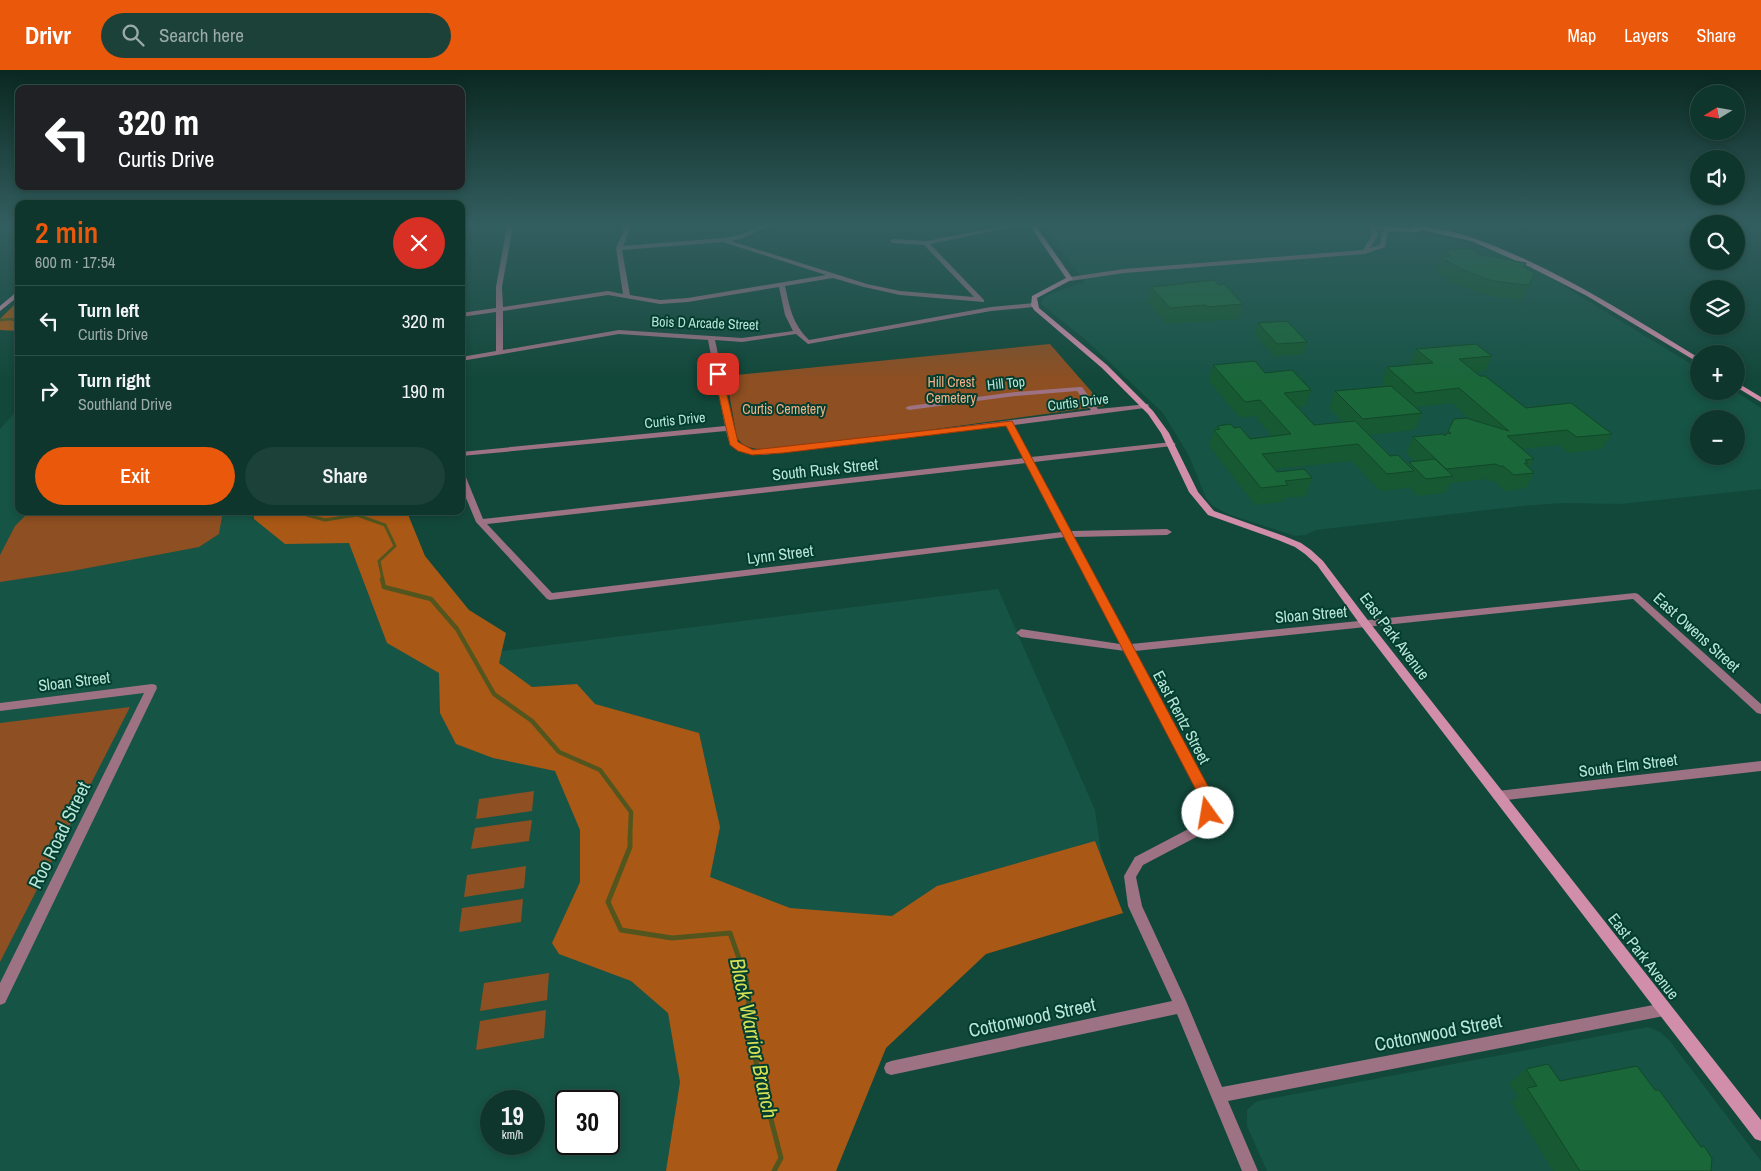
<!DOCTYPE html>
<html lang="en">
<head>
<meta charset="utf-8">
<style>
	body { margin:0; font-family:"Archivo Narrow",sans-serif; background:#1c4138; color:#f1f3f6; height:100vh; display:flex; flex-direction:column; font-size:19px; white-space:nowrap }
	* { box-sizing:border-box; margin:0 }
	p { font-size:16px; color:#9baba9 }
	.icon { flex:none; width:28px; height:28px; fill:none; stroke:currentColor; stroke-width:2; stroke-linecap:round; stroke-linejoin:round }
	.map { position:relative; flex:1; overflow:hidden }
	.side { position:absolute; left:15px; top:130px; width:450px; height:315px; display:flex; flex-direction:column; background:#0e362c; border-radius:10px; box-shadow:0 2px 8px #0003,0 0 0 1px #2e5048 }
	.side>* { flex:none }
	.guide { position:absolute; left:15px; top:15px; width:450px; height:105px; border-radius:10px; box-shadow:0 2px 8px #0003,0 0 0 1px #2e5048; background:#202124; color:#fff; overflow:hidden }
	.needle { width:32px; rotate:259deg }
	.buttons { position:absolute; left:1690px; top:15px; display:grid; gap:10px }
	.buttons a { display:grid; place-items:center; width:55px; height:55px; border-radius:50%; background:#0e362c; box-shadow:0 2px 8px #0003,0 0 0 1px #2e5048; font-size:25px }
	.speed { position:absolute; left:480px; top:1020px; display:flex; gap:10px; font-size:25px; font-weight:700; text-align:center }
	.speed>* { display:grid; place-content:center; width:65px; height:65px; border-radius:50%; background:#0e362c; box-shadow:0 2px 8px #0003,0 0 0 1px #2e5048; line-height:1 }
	.speed small { font-size:12px; font-weight:400 }
	.speed .limit { border:2px solid #111; border-radius:8px; background:#fff; color:#111 }
	.pin { position:absolute; display:grid; place-items:center; width:42px; height:42px; color:#fff; margin:-21px; border-radius:10px; box-shadow:0 2px 8px #0006 }
	.me { position:absolute; width:55px; margin:-28px; rotate:347deg; stroke-linejoin:round; filter:drop-shadow(0 0 4px #0008) }
	.turn { display:flex; align-items:center; gap:18px; height:105px; padding:0 20px; font-size:22px }
	.turn .icon { width:65px; height:65px; stroke-width:2.5 }
	.turn b { display:block; font-size:35px; line-height:42px }
	.round { display:grid; place-items:center; flex:none; width:52px; height:52px; border-radius:26px; background:#1c4138 }
	.overview { display:flex; align-items:center; justify-content:space-between; height:85px; padding:0 20px }
	h1 { font-size:30px; font-weight:600; line-height:38px; color:#ea580c }
	.primary-button { display:flex; gap:10px; margin-top:auto; padding:10px 20px }
	.primary-button a { flex:1; height:58px; border-radius:30px; background:#ea580c; color:#fff; font-size:20px; font-weight:600; line-height:58px; text-align:center }
	.primary-button a+a { background:#1c4138; color:#f1f3f6 }
	ul { padding:0; list-style:none }
	li { display:flex; align-items:center; gap:15px; height:70px; padding:0 20px; border-top:1px solid #2e5048 }
	li div { flex:1 }
	li b { display:block; font-size:19px }
	li em { font-style:normal }
	header { display:flex; align-items:center; gap:30px; box-sizing:border-box; height:70px; padding:0 25px; background:#ea580c; color:#fff }
	header strong { font-size:24px }
	nav { display:flex; gap:28px; margin-inline-start:auto; font-size:18px }
	.search { width:350px; height:45px; background:#1c4138; display:flex; align-items:center; gap:12px; box-sizing:border-box; padding:0 18px; border-radius:28px; color:#9baba9; font-size:19px }
	.map>svg:first-child { display:block }
	.built { fill:#165445; fill-rule:evenodd }
	.green { fill:#8e4f22 }
	.forest { fill:#aa5815 }
	.lines { fill:none; stroke-linecap:round; stroke-linejoin:round }
	.stream-far3 { stroke:#52561e; stroke-width:2.5 }
	.stream-far2 { stroke:#52561e; stroke-width:3 }
	.stream-far1 { stroke:#52561e; stroke-width:4.5 }
	.stream { stroke:#52561e; stroke-width:5 }
	.street { fill:#9d7283; fill-rule:evenodd }
	.secondary { fill:#d18eaa; fill-rule:evenodd }
	.wall { fill:#165932; fill-rule:evenodd }
	.building { fill:#1a673a; stroke:#124829 }
	.route { fill:#ea580c; stroke:#983908 }
	.labels { text-anchor:middle; dominant-baseline:central; stroke-width:4; stroke-linejoin:round; paint-order:stroke }
	.far-street-label { font-size:14px; fill:#b8e5d6; stroke:#023d30 }
	.far-park-label { font-size:14px; fill:#f2b086; stroke:#023d30 }
	.street-label { font-size:16px; fill:#b8e5d6; stroke:#023d30 }
	.near-street-label { font-size:19px; fill:#b8e5d6; stroke:#023d30 }
	.near-water-label { font-size:21px; font-style:italic; fill:#d5df55; stroke:#023d30 }
</style>
</head>
<body>
<header>
<strong>Drivr</strong>
<div class="search"><svg class="icon" aria-label="search" viewBox="0 0 24 24"><circle cx="10" cy="10" r="6"/><path d="M15 15l6 6"/></svg>Search here</div>
<nav><a>Map</a><a>Layers</a><a>Share</a></nav>
</header>
<div class="map">
<svg width="1761" height="1101" viewBox="0 0 1761 1101">
	<rect width="100%" height="100%" fill="#12483a"/>
	<path class="built" d="M 1044,156 L 1361,156 L 1366,162 L 1391,166 L 1400,162 L 1420,163 L 1447,168 L 1489,180 L 1527,195 L 1549,207 L 1699,299 L 1699,321 L 1735,321 L 1761,338 L 1761,419 L 1621,434 L 1563,433 L 1521,436 L 1316,460 L 1305,465 L 1295,466 L 1228,444 L 1213,436 L 1206,428 L 1189,386 L 1163,343 L 1086,270 L 1041,234 L 1042,229 L 1050,224 L 1085,212 ZM 1699,349 L 1736,349 L 1736,386 L 1699,386 Z
		M 19,338 L 19,441 L 293,441 L 325,450 L 495,582 L 998,519 L 1095,740 L 1105,811 L 891,851 L 768,1101 L 0,1101 L 0,359 ZM 491,1031 L 534,1031 L 534,1074 L 491,1074 ZM 566,1031 L 609,1031 L 609,1074 L 566,1074 Z
		M 1648,957 L 1660,962 L 1669,970 L 1761,1091 L 1761,1101 L 1267,1101 L 1247,1056 L 1247,1040 L 1256,1032 L 1263,1030 Z"/>
	<path class="green" d="M 1050,274 L 1104,336 L 921,361 L 771,379 C 757,379 746,380 737,368 L 726,306 Z
		M 30,441 L 223,441 L 219,464 L 199,477 L 72,501 L 0,512 L 0,485 L 15,456 Z
		M 130,637 L 0,892 L 0,653 Z
		M 534,721 L 532,741 L 476,749 L 479,729 Z
		M 532,750 L 529,771 L 471,779 L 475,758 Z
		M 526,796 L 524,818 L 464,827 L 467,805 Z
		M 523,829 L 521,852 L 459,862 L 462,838 Z
		M 549,903 L 547,930 L 480,941 L 484,913 Z
		M 546,940 L 544,968 L 476,980 L 480,951 Z"/>
	<path class="forest" d="M 19,230 L 19,261 L 0,260 L 0,249 Z
		M 254,441 L 407,442 L 425,486 L 469,540 L 506,563 L 499,593 L 532,617 L 577,614 L 595,634 L 699,663 L 720,757 L 710,807 L 790,838 L 892,846 L 937,816 L 1095,771 L 1123,843 L 986,884 L 886,978 L 836,1101 L 666,1101 L 680,1012 L 668,943 L 631,911 L 559,884 L 552,873 L 580,812 L 580,760 L 555,701 L 493,688 L 456,674 L 440,643 L 439,603 L 387,573 L 349,473 L 285,474 L 254,449 Z"/>
	<g class="lines">
		<path class="stream-far3" d="M 0,250 L 11,249 L 19,252"/>
		<path class="stream-far2" d="M 292,441 L 325,450 L 357,445 L 385,455 L 395,476 L 379,491 L 383,510"/>
		<path class="stream-far1" d="M 382,509 L 384,517 L 431,529 L 457,559 L 494,624 L 532,651 L 559,682 L 600,700 L 631,742 L 630,768"/>
		<path class="stream" d="M 630,767 L 630,777 L 608,832 L 621,860 L 672,868 L 730,863 L 746,908 L 754,984 L 781,1088 L 774,1101"/>
		<path class="street" d="M 507,156 L 513,156 L 502,217 L 503,237 L 608,221 L 623,224 L 616,178 L 624,160 L 621,156 L 627,156 L 630,160 L 623,176 L 723,168 L 740,165 L 760,156 L 769,156 L 743,168 L 731,171 L 867,214 L 900,221 L 974,227 L 924,175 L 893,173 L 890,171 L 893,169 L 926,171 L 1004,156 L 1018,156 L 930,174 L 984,230 L 984,232 L 900,225 L 864,217 L 833,208 L 785,216 C 790,238 792,253 809,270 L 991,237 L 1034,233 L 1037,235 L 1034,237 L 991,241 L 808,274 L 796,264 L 742,272 L 715,270 L 737,372 L 750,379 L 763,381 L 1091,340 L 1077,321 L 1015,326 L 909,340 L 905,338 L 909,336 L 1015,322 L 1079,317 L 1082,317 L 1098,339 L 1148,334 L 1149,336 L 1145,338 L 1014,355 L 1031,387 L 1172,372 L 1176,374 L 1172,376 L 1034,392 L 1071,461 L 1167,459 L 1172,462 L 1167,465 L 1074,467 L 1131,574 L 1635,523 L 1638,524 L 1761,634 L 1761,644 L 1757,643 L 1633,529 L 1135,581 L 1208,718 L 1214,743 L 1204,763 L 1143,795 L 1136,807 L 1142,836 L 1186,931 L 1222,1017 L 1664,933 L 1669,935 L 1671,940 L 1669,945 L 1228,1031 L 1258,1101 L 1242,1101 L 1177,944 L 891,1005 L 886,1003 L 884,998 L 886,993 L 891,991 L 1172,931 L 1128,836 L 1124,806 L 1135,787 L 1196,755 L 1202,743 L 1196,718 L 1125,581 L 1021,567 L 1016,563 L 1021,559 L 1034,561 L 1120,574 L 1065,467 L 550,530 L 547,529 L 476,452 L 461,416 L 461,403 L 465,405 L 483,449 L 1024,388 L 1006,355 L 763,385 L 744,382 L 730,375 L 726,361 L 461,386 L 461,382 L 725,356 L 708,270 L 619,264 L 461,291 L 461,287 L 496,281 L 496,242 L 461,247 L 461,243 L 496,238 L 496,217 ZM 723,172 L 826,205 L 688,228 L 660,230 L 630,225 L 622,180 ZM 779,217 L 785,245 L 793,261 L 742,268 L 619,260 L 503,280 L 503,241 L 608,225 L 660,234 L 688,232 ZM 1026,393 L 1062,462 L 552,523 L 487,454 Z
			M 1368,156 L 1374,156 L 1378,165 L 1370,178 L 1380,175 L 1382,162 L 1389,158 L 1393,158 L 1393,160 L 1387,164 L 1385,177 L 1365,184 L 1124,203 L 1070,211 L 1067,209 L 1070,207 L 1124,199 L 1363,180 L 1372,165 Z
			M 152,614 L 156,615 L 157,618 L 5,933 L 0,935 L 0,913 L 144,623 L 0,641 L 0,633 Z
			M 1761,691 L 1761,701 L 1498,731 L 1494,729 L 1492,726 L 1494,723 L 1498,721 Z"/>
		<path class="secondary" d="M 1030,156 L 1036,156 L 1073,209 L 1037,228 L 1039,238 L 1107,295 L 1153,341 L 1169,363 L 1198,422 L 1214,441 L 1284,466 L 1301,473 L 1311,480 L 1323,491 L 1370,553 L 1761,1050 L 1761,1071 L 1755,1069 L 1362,557 L 1317,495 L 1305,484 L 1295,477 L 1278,470 L 1208,445 L 1189,422 L 1161,363 L 1148,344 L 1102,298 L 1034,240 L 1031,235 L 1032,226 L 1066,208 Z
			M 1370,156 L 1413,158 L 1410,156 C 1448,156 1486,172 1520,187 C 1582,215 1640,252 1699,288 L 1699,293 L 1587,226 L 1530,197 L 1471,171 L 1421,160 L 1418,162 L 1389,161 Z
			M 19,220 L 19,226 L 0,241 L 0,236 Z
			M 1736,312 L 1761,327 L 1761,332 L 1736,317 Z"/>
	</g>
	<path class="wall" d="M 1444,180 L 1479,184 L 1524,197 L 1535,203 L 1522,230 L 1517,230 L 1486,225 L 1457,215 L 1435,201 Z
		M 1219,215 L 1243,234 L 1239,249 L 1204,252 L 1202,251 L 1167,254 L 1148,232 L 1151,217 Z
		M 1258,253 L 1307,272 L 1303,284 L 1274,286 L 1255,265 Z
		M 1416,279 L 1492,286 L 1485,301 L 1475,302 L 1526,338 L 1612,364 L 1602,379 L 1568,383 L 1559,375 L 1522,379 L 1534,389 L 1529,398 L 1534,403 L 1526,418 L 1505,421 L 1495,411 L 1491,412 L 1488,409 L 1450,413 L 1445,423 L 1418,426 L 1408,416 L 1407,418 L 1380,421 L 1352,391 L 1275,399 L 1277,402 L 1312,408 L 1306,426 L 1284,428 L 1282,432 L 1255,435 L 1209,376 L 1214,360 L 1216,359 L 1217,356 L 1234,358 L 1250,369 L 1272,366 L 1255,346 L 1240,348 L 1209,311 L 1213,295 L 1265,303 L 1311,320 L 1306,336 L 1297,337 L 1314,355 L 1343,352 L 1329,338 L 1335,321 L 1386,316 L 1382,312 L 1387,297 L 1412,295 L 1411,294 ZM 1452,333 L 1470,349 L 1454,349 L 1445,366 L 1413,367 L 1406,383 L 1415,391 L 1409,392 L 1408,394 L 1390,386 L 1369,365 L 1415,360 L 1422,343 L 1415,337 Z
		M 1526,999 L 1560,1011 L 1711,1101 L 1553,1101 L 1511,1032 L 1518,1026 L 1509,1014 Z"/>
	<path class="building" d="M 1470,178 L 1479,184 L 1526,193 L 1524,197 L 1535,203 L 1529,215 L 1524,215 L 1493,211 L 1463,200 L 1441,187 L 1451,186 L 1444,180 Z
		M 1214,210 L 1219,215 L 1224,214 L 1243,234 L 1207,237 L 1206,235 L 1170,238 L 1151,217 Z
		M 1287,251 L 1307,272 L 1277,274 L 1258,253 Z
		M 1476,274 L 1492,286 L 1459,289 L 1480,306 L 1485,306 L 1526,338 L 1571,333 L 1612,364 L 1577,367 L 1567,360 L 1507,366 L 1534,389 L 1525,390 L 1528,393 L 1524,393 L 1534,403 L 1514,405 L 1503,396 L 1499,396 L 1496,394 L 1446,399 L 1413,367 L 1443,364 L 1445,366 L 1446,364 L 1451,363 L 1448,361 L 1454,349 L 1466,348 L 1509,361 L 1459,318 L 1416,323 L 1387,297 L 1433,293 L 1416,279 Z
		M 1255,291 L 1265,303 L 1292,300 L 1311,320 L 1284,323 L 1314,355 L 1355,351 L 1390,386 L 1398,385 L 1414,401 L 1387,404 L 1358,374 L 1262,384 L 1277,402 L 1304,399 L 1312,408 L 1285,411 L 1288,415 L 1261,418 L 1214,360 L 1220,359 L 1217,356 L 1231,354 L 1234,358 L 1240,357 L 1250,369 L 1291,364 L 1260,330 L 1245,332 L 1213,295 Z
		M 1391,316 L 1422,343 L 1363,349 L 1335,321 Z
		M 1435,389 L 1453,406 L 1426,409 L 1409,392 Z
		M 1548,994 L 1560,1011 L 1637,996 L 1655,1020 L 1659,1020 L 1701,1077 L 1704,1076 L 1712,1088 L 1711,1101 L 1580,1101 L 1527,1018 L 1537,1016 L 1526,999 Z"/>
	<linearGradient id="sky" x2="0" y2="1"><stop stop-color="#0a2820"/><stop offset="0.5" stop-color="#335e60"/><stop offset="1" stop-color="#335e60" stop-opacity="0"/></linearGradient>
	<rect width="1761" height="310" fill="url(#sky)"/>
	<path class="route" d="M 715,302 L 722,304 L 738,372 L 753,380 L 1012,351 L 1209,718 L 1215,743 L 1213,747 L 1208,748 L 1203,747 L 1195,718 L 1006,356 L 783,383 L 752,385 L 738,381 L 730,375 L 714,304 Z"/>
	<g class="labels">
		<g class="far-street-label">
			<text transform="translate(705 253) rotate(2)">Bois D Arcade Street</text>
			<text transform="translate(1006 313) rotate(-6)">Hill Top</text>
			<text transform="translate(1078 332) rotate(-7)">Curtis Drive</text>
			<text transform="translate(675 350) rotate(-6)">Curtis Drive</text>
		</g>
		<g class="far-park-label">
			<text x="951" y="312">Hill Crest<tspan x="951" dy="16">Cemetery</tspan></text>
			<text x="784" y="339">Curtis Cemetery</text>
		</g>
		<g class="street-label">
			<text transform="translate(825 399) rotate(-6)">South Rusk Street</text>
			<text transform="translate(780 484) rotate(-7)">Lynn Street</text>
			<text transform="translate(1311 544) rotate(-5)">Sloan Street</text>
			<text transform="translate(1697 562) rotate(42)">East Owens Street</text>
			<text transform="translate(1395 566) rotate(53)">East Park Avenue</text>
			<text transform="translate(74 611) rotate(-7)">Sloan Street</text>
			<text transform="translate(1182 647) rotate(62)">East Rentz Street</text>
			<text transform="translate(1628 695) rotate(-7)">South Elm Street</text>
			<text transform="translate(1644 886) rotate(52)">East Park Avenue</text>
		</g>
		<g class="near-street-label">
			<text transform="translate(59 765) rotate(-64)">Roo Road Street</text>
			<text transform="translate(1032 947) rotate(-12)">Cottonwood Street</text>
			<text transform="translate(1438 962) rotate(-11)">Cottonwood Street</text>
		</g>
		<g class="near-water-label">
			<text transform="translate(754 968) rotate(78)">Black Warrior Branch</text>
		</g>
	</g>
</svg>
<div class="buttons">
<a><svg class="needle" viewBox="-14 -14 28 28"><path d="M0-13l5 13h-10z" fill="#e53935"/><path d="M0 13l5-13h-10z" fill="#9baba9"/></svg></a>
<a><svg class="icon" aria-label="sound" viewBox="0 0 24 24"><path d="M4 9h4l5-4v14l-5-4H4zM17 9q2 3 0 6"/></svg></a>
<a><svg class="icon" aria-label="search" viewBox="0 0 24 24"><circle cx="10" cy="10" r="6"/><path d="M15 15l6 6"/></svg></a>
<a><svg class="icon" aria-label="layers" viewBox="0 0 24 24"><path d="M12 4l9 5-9 5-9-5zM3 14l9 5 9-5"/></svg></a>
<a>+</a>
<a>−</a>
</div>
<div class="speed"><div>19<small>km/h</small></div><div class="limit">30</div></div>
<div class="pin" style="left:718px;top:304px;background:#d93025"><svg class="icon" aria-label="arrive" viewBox="0 0 24 24"><path d="M6 21V4h12l-3 4 3 4H6"/></svg></div>
<svg class="me" style="left:1208px;top:743px" viewBox="-20 -20 40 40"><circle r="19" fill="#fff"/><path d="M0-13L10 11 0 6-10 11z" fill="#ea580c"/></svg>
<div class="guide">
<div class="turn"><svg class="icon" aria-label="left" viewBox="0 0 24 24"><path d="M17 20v-9H6M10 6l-5 5 5 5"/></svg><div><b>320 m</b>Curtis Drive</div></div>
</div>
<section class="side">
<div class="overview"><div><h1>2 min</h1><p>600 m · 17:54</p></div><a class="round" style="background:#d93025;color:#fff"><svg class="icon" aria-label="close" viewBox="0 0 24 24"><path d="M6 6l12 12M18 6L6 18"/></svg></a></div>
<ul>
<li><svg class="icon" aria-label="left" viewBox="0 0 24 24"><path d="M17 20v-9H6M10 6l-5 5 5 5"/></svg><div><b>Turn left</b><p>Curtis Drive</p></div><em>320 m</em></li>
<li><svg class="icon" aria-label="right" viewBox="0 0 24 24"><path d="M7 20v-9h11M14 6l5 5-5 5"/></svg><div><b>Turn right</b><p>Southland Drive</p></div><em>190 m</em></li>
</ul>
<div class="primary-button"><a>Exit</a><a>Share</a></div>
</section>
</div>
</body>
</html>
